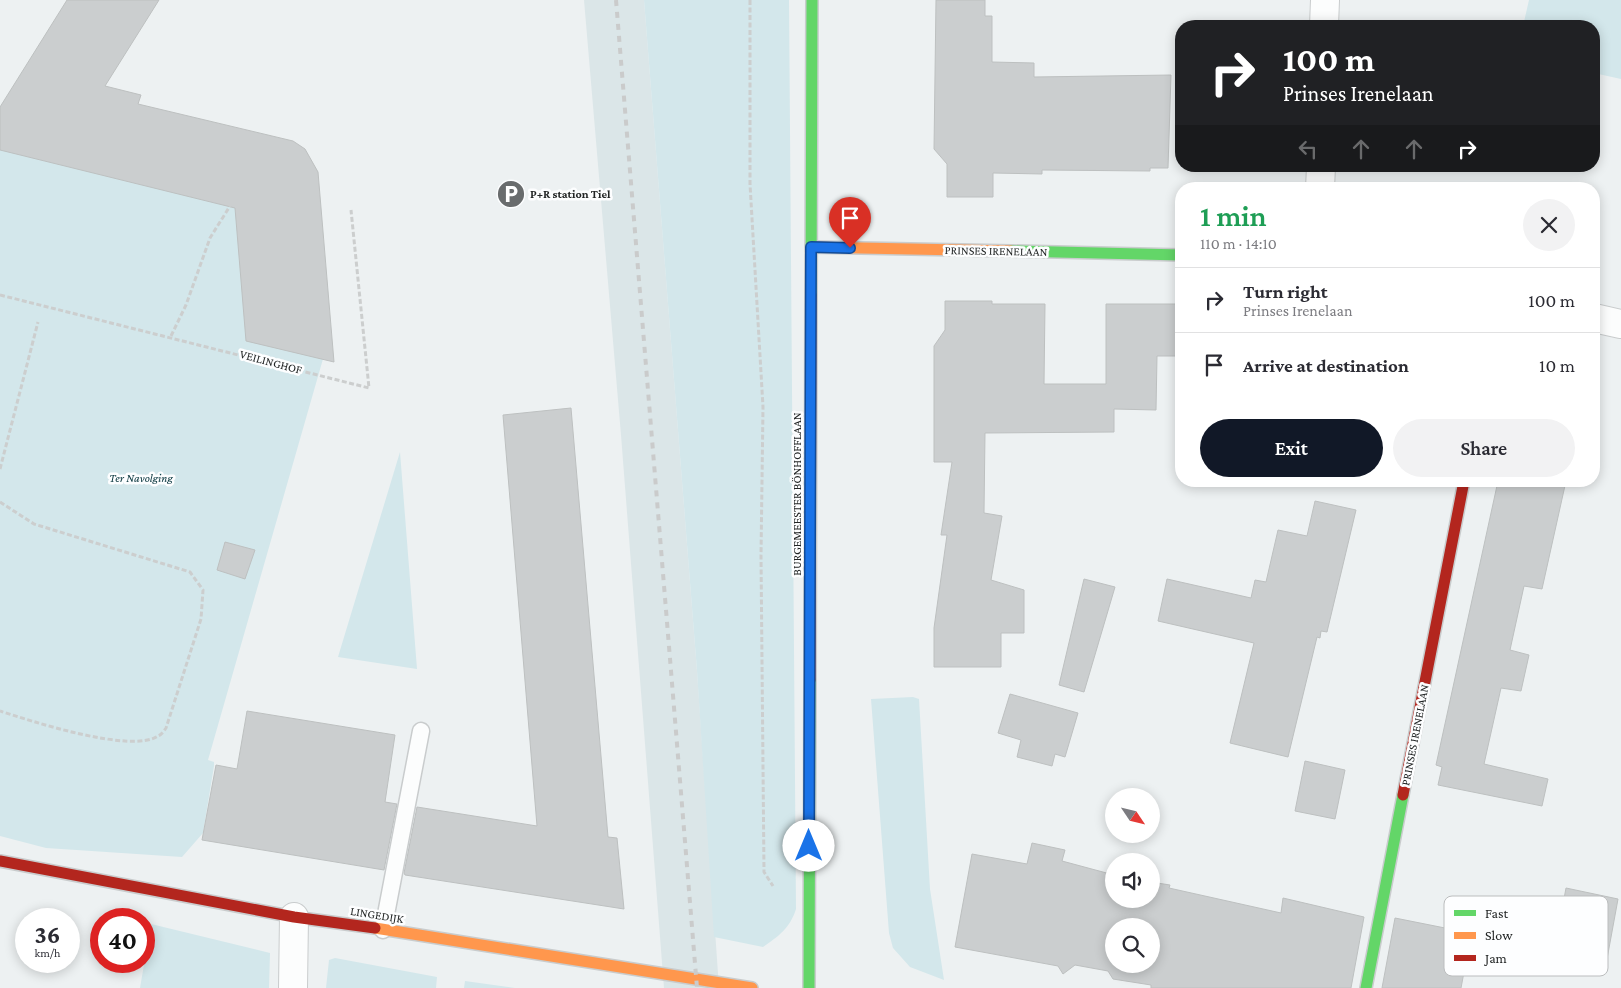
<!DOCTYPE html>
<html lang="en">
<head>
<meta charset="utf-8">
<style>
	body { margin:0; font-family:"Crimson Pro",serif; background:#f2f2f3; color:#2b2b33; height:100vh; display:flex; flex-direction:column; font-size:19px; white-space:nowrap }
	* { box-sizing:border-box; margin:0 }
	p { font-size:16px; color:#7c7c81 }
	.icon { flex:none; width:28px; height:28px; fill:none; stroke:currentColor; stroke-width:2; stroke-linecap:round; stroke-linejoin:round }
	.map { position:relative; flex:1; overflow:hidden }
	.side { position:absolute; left:1175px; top:182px; width:425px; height:305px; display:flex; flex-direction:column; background:#fff; border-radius:20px; box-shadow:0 2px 12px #0003 }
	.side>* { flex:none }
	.top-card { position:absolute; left:1175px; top:20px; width:425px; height:152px; border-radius:20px; box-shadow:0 2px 12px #0003; background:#202124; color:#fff; overflow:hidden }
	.needle { width:32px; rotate:125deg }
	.tools { position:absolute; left:1105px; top:788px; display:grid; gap:10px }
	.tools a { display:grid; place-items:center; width:55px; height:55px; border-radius:50%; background:#fff; box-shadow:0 2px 12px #0003; font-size:25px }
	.speed { position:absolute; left:15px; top:908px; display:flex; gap:10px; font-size:25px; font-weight:700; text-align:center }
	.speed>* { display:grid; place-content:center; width:65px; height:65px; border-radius:50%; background:#fff; box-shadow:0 2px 12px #0003; line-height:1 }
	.speed small { font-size:12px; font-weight:400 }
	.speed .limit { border:8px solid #d22; background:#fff; color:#111 }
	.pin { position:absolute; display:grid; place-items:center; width:42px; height:42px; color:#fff; margin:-51px -21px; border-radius:50% 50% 50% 0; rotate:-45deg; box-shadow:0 0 5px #0007 }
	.pin .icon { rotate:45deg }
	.me { position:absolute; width:55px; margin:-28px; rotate:0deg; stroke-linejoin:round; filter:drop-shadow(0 0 4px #0008) }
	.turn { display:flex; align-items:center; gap:18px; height:105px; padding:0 25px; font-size:22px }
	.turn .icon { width:65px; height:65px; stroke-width:2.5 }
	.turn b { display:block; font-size:35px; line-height:42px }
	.lanes { display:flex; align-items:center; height:48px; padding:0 25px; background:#0003; justify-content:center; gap:25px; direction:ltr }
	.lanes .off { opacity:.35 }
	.round { display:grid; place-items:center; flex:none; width:52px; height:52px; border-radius:26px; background:#f2f2f3 }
	.summary { display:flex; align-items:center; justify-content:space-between; height:85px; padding:0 25px }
	h1 { font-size:30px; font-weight:600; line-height:38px; color:#1e9e55 }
	.button { display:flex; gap:10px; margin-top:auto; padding:10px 25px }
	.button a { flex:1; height:58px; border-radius:30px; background:#111827; color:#fff; font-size:20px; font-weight:600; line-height:58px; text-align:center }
	.button a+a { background:#f2f2f3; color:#2b2b33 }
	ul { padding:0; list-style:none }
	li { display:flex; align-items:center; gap:15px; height:65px; padding:0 25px; border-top:1px solid #e1e1e2 }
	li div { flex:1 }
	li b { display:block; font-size:19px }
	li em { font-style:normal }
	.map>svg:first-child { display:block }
	.built { fill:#dbe6e8 }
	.green { fill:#d3e7eb }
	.building { fill:#cbcecf; stroke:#bdc0c0; fill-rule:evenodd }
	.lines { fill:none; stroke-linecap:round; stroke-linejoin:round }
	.lane-casing { stroke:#c9cccd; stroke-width:19 }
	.street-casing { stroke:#c9cccd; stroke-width:30 }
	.fast-casing { stroke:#c9cccd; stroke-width:14 }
	.slow-casing { stroke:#c9cccd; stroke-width:14 }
	.jam-casing { stroke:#c9cccd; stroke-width:14 }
	.path { stroke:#cccece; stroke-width:3; stroke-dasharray:5 2.5; stroke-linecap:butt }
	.lane { stroke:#fcfdfd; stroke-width:16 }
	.street { stroke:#fcfdfd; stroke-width:28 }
	.fast { stroke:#63d668; stroke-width:11 }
	.slow { stroke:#ff974d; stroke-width:11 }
	.jam { stroke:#b3261e; stroke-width:11 }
	.rail { stroke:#cacbcb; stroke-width:4; stroke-dasharray:6 6; stroke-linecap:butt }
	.route-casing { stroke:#114b97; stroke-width:12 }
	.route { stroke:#1a73e8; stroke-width:9 }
	.labels { text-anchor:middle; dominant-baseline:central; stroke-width:5; stroke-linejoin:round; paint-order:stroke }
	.poi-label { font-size:12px; font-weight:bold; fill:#222525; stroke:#fdfeff; text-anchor:start }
	.street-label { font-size:12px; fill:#222525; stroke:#fdfeff }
	.park-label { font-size:12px; font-style:italic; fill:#023139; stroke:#fdfeff }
	.key { fill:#fdfeff; stroke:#bbbdbe; stroke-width:1 }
	.key-label { font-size:14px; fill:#222525 }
</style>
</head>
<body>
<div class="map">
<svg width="1621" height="988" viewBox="0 0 1621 988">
	<rect width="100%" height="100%" fill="#edf1f2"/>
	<path class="built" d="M 584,0 L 644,0 L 697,671 L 719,988 L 664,988 L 621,435 Z"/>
	<path class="green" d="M 644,0 L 789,0 L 796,909 C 790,928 779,936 763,947 L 714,937 L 697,671 Z
		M 1529,0 L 1621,0 L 1621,79 L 1594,73 L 1594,26 L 1523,26 Z
		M 0,142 L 256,208 L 329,338 L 208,760 L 214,762 L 214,766 L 203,833 L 182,857 L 46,848 L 0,836 Z
		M 400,452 L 417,669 L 338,657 Z
		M 913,697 L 919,699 L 930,889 L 944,980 L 910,967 L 893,948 L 889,933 L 871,699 Z
		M 151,924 L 270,953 L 269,988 L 140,988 Z
		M 335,958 L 437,977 L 436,988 L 326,988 L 329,960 Z
		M 465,981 L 515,988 L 464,988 Z"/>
	<path class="building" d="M 67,0 L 159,0 L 105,86 L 141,95 L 138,104 L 293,141 L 305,149 L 318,172 L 334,362 L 246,341 L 235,208 L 0,150 L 0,107 Z
		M 936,0 L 985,0 L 985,16 L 992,16 L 992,62 L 1034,63 L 1034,77 L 1171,75 L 1168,168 L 1150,168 L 1150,171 L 1042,170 L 1042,174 L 993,173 L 993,197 L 947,197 L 947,164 L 934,149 Z
		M 945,301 L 992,301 L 992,304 L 1045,304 L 1044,384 L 1106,384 L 1106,304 L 1181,304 L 1181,356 L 1157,356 L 1156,410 L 1114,409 L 1114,432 L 985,433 L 984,513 L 1002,516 L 991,580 L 1024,590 L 1024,633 L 1001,633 L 1001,667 L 934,667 L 934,628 L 947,535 L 941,535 L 952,462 L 934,462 L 934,346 L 945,330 Z
		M 571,408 L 608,837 L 617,838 L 624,909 L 405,875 L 404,873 L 417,807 L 537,826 L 503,415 Z
		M 1498,481 L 1566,481 L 1542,589 L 1524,586 L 1510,650 L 1529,655 L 1521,691 L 1501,688 L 1484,764 L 1548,779 L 1542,806 L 1438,785 L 1442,767 L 1436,765 Z
		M 1315,501 L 1356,510 L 1327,632 L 1321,631 L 1320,638 L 1317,637 L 1288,757 L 1230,743 L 1254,643 L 1158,621 L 1167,579 L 1251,598 L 1255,580 L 1266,582 L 1278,530 L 1307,536 Z
		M 225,542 L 255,550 L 245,579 L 217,570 Z
		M 1084,579 L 1115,587 L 1084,692 L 1059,685 Z
		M 1010,694 L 1078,713 L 1065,757 L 1055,754 L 1052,766 L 1017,757 L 1021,740 L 998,733 Z
		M 247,711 L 395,735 L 385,802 L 397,804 L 384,870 L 202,840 L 216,765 L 237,769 Z
		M 1305,761 L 1345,770 L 1335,819 L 1295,811 Z
		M 1032,843 L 1065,850 L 1062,861 L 1114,875 L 1114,899 L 1151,899 L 1151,882 L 1170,885 L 1169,888 L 1281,913 L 1283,898 L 1364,917 L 1351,988 L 1151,988 L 1151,985 L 1113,979 L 1108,971 L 1075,965 L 1063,974 L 1058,966 L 955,947 L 972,854 L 1027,864 ZM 1114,926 L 1151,926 L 1151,964 L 1114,964 Z
		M 1566,888 L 1618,899 L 1607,959 L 1555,948 Z
		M 1395,918 L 1450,929 L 1447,947 L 1468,951 L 1461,988 L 1382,988 Z"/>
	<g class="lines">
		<defs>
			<path id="lane" d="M 383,930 L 421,731"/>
			<path id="street" d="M 1324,26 L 1325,0
				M 1320,189 L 1321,166
				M 1594,318 L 1621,324
				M 293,988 L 294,917"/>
			<path id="fast" d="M 1011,251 L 1181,255
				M 811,295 L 812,0
				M 809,988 L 810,680
				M 1366,988 L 1403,795"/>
			<path id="slow" d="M 811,247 L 1011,251
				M 375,928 L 752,988"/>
			<path id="jam" d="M 810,680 L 811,295
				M 1403,795 L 1464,481
				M 0,861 L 294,917 L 375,928"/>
		</defs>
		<use href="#lane" class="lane-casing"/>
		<use href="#street" class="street-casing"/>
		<use href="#fast" class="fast-casing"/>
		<use href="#slow" class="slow-casing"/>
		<use href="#jam" class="jam-casing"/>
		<path class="path" d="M 750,0 L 750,184 L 763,407 L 761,556 L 764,872 L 773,886
			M 0,295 L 369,388 L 351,210
			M 171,336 L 186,305 L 210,238 L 230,206
			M 0,469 L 38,322
			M 0,502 L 34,524 L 190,572 L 203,590 L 201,619 L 166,728 C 164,731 161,735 158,736 C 131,754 31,721 0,711"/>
		<use href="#lane" class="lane"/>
		<use href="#street" class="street"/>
		<use href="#fast" class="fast"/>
		<use href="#slow" class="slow"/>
		<use href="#jam" class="jam"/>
		<path class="rail" d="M 616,0 L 697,988"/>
	</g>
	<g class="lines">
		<defs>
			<path id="route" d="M 809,846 L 811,247 L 850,248"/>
		</defs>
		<use href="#route" class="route-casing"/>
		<use href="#route" class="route"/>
	</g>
	<defs>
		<symbol id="parking-disc" viewBox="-11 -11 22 22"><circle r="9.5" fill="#696c6d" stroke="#fdfeff"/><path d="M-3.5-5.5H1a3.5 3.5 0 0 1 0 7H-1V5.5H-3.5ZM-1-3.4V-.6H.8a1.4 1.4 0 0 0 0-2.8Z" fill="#fff"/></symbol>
	</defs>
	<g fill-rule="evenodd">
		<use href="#parking-disc" x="495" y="178" width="32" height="32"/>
	</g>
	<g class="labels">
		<g class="poi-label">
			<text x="530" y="194">P+R station Tiel</text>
		</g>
		<g class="street-label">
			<text transform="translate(996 251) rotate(1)">PRINSES IRENELAAN</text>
			<text transform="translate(271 362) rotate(15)">VEILINGHOF</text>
			<text transform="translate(797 494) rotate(-90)">BURGEMEESTER BÖNHOFFLAAN</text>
			<text transform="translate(1415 735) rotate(-79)">PRINSES IRENELAAN</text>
			<text transform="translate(377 915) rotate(9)">LINGEDIJK</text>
		</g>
		<g class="park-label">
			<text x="141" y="478">Ter Navolging</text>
		</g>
	</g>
	<rect x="1444" y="896" width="164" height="80" rx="8" class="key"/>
	<rect x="1454" y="910" width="22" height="6" fill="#63d668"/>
	<rect x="1454" y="932" width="22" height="7" fill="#ff974d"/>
	<rect x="1454" y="955" width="22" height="6" fill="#b3261e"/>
	<g class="key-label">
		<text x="1485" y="918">Fast</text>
		<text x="1485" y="940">Slow</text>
		<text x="1485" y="963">Jam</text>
	</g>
</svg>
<div class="tools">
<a><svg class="needle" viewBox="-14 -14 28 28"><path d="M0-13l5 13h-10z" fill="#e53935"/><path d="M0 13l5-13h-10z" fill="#7c7c81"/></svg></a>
<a><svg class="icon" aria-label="sound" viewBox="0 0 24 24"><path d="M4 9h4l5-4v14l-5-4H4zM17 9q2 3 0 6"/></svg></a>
<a><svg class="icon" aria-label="search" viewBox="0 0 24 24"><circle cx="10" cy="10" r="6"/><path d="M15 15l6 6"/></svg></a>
</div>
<div class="speed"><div>36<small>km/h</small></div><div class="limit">40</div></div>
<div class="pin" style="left:850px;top:248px;background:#d93025"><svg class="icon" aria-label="arrive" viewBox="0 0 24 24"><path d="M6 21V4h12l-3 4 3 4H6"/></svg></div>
<svg class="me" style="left:809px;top:846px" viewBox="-20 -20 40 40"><circle r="19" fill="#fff"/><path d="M0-13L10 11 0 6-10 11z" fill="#1a73e8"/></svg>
<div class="top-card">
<div class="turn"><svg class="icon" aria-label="right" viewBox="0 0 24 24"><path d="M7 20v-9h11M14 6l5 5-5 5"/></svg><div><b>100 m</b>Prinses Irenelaan</div></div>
<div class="lanes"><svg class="icon off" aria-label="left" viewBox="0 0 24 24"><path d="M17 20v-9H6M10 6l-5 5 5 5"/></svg><svg class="icon off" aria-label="ahead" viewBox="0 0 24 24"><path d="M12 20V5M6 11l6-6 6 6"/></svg><svg class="icon off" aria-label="ahead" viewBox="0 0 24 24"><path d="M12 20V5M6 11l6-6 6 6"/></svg><svg class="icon" aria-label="right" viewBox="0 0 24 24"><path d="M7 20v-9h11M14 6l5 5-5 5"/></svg></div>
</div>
<section class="side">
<div class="summary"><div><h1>1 min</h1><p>110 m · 14:10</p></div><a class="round"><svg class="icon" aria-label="close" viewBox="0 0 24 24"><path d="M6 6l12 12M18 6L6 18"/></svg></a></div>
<ul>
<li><svg class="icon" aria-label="right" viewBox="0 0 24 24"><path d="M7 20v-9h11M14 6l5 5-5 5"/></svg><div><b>Turn right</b><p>Prinses Irenelaan</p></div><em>100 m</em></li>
<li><svg class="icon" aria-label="arrive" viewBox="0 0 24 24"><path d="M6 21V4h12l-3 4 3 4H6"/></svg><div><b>Arrive at destination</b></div><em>10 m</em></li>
</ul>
<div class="button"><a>Exit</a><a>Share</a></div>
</section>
</div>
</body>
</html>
